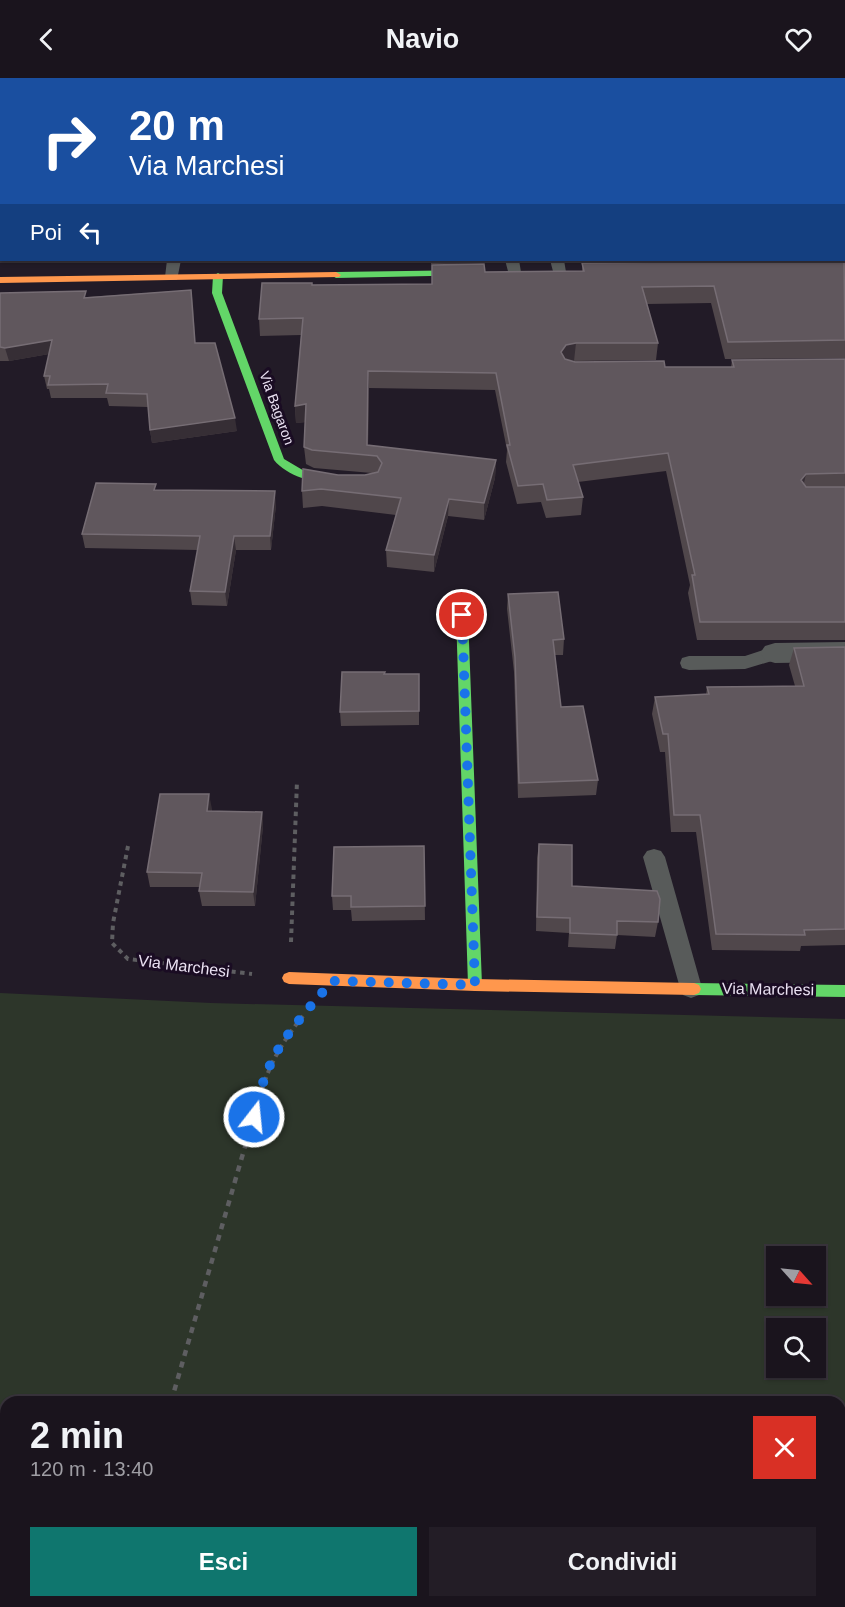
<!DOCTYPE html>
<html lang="it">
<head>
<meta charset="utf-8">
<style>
	body { margin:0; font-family:Helvetica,sans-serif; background:#231d26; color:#f1f3f6; height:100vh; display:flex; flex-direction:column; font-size:22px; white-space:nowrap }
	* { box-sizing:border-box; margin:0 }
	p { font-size:20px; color:#9f9ea4 }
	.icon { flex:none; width:33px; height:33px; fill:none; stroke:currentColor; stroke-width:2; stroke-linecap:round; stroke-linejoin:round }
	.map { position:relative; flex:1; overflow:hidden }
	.panel { position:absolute; left:0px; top:1318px; width:846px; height:212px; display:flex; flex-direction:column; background:#1a141d; border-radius:18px 18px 0 0; box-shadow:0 2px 4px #0004,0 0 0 2px #38333b }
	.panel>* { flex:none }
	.banner { position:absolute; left:0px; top:0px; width:846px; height:183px; box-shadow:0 2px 4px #0004,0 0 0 2px #38333b; background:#1a4fa0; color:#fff; overflow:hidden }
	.needle { width:39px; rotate:117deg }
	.tools { position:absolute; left:766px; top:1168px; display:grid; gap:12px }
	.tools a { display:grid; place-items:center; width:60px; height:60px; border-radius:0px; background:#1a141d; box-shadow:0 2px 4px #0004,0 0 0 2px #38333b; font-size:30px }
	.pin { position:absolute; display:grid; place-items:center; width:51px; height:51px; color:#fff; margin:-26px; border:3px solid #fff; border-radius:50%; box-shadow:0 2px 6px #0007 }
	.me { position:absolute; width:66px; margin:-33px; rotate:16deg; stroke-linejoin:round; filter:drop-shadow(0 0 4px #0008) }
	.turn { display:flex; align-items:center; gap:21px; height:126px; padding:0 30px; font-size:27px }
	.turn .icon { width:78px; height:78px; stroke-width:2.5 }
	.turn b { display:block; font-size:42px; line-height:51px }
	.then { display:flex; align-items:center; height:57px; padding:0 30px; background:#0003; gap:12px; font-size:22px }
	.round { display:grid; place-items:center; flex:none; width:63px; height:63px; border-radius:0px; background:#231d26 }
	.head { display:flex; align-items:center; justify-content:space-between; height:102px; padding:0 30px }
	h1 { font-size:36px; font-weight:800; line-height:45px }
	.button { display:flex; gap:12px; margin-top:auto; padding:12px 30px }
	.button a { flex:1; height:69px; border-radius:0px; background:#0f766e; color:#fff; font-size:24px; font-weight:800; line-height:69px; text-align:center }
	.button a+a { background:#231d26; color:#f1f3f6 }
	header { display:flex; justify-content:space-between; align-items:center; height:78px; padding:0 30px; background:#1a141d; font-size:27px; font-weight:800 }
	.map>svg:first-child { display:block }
	.green { fill:#2d362a; fill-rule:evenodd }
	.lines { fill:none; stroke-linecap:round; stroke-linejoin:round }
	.path-far1 { stroke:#5e5e61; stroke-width:4; stroke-dasharray:4.5 4.5; stroke-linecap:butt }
	.path { stroke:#5e5e61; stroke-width:4.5; stroke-dasharray:6 6; stroke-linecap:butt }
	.lane { fill:#585b5a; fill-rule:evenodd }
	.street { fill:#585b5a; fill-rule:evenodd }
	.fast { fill:#63d668; fill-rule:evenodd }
	.slow { fill:#ff974d; fill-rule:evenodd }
	.wall { fill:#50474b }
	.shaded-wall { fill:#362e35 }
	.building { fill:#60575d; stroke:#766d74; stroke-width:1.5 }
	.route { stroke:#1a73e8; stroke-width:10; stroke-dasharray:0 18 }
	.labels { text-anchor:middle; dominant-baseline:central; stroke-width:6; stroke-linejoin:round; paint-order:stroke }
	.far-street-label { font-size:14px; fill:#eae1f2; stroke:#1a0c23 }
	.street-label { font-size:16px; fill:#eae1f2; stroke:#1a0c23 }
</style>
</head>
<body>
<header><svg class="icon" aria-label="back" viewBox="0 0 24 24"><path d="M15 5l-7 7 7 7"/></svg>Navio<svg class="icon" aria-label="heart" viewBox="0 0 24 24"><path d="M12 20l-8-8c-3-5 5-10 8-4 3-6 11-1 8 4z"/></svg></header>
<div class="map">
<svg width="845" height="1529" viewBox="0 0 845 1529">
	<rect width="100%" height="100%" fill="#221b27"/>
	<path class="green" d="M 0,915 L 211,925 L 845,941 L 845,1529 L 0,1529 ZM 777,1179 L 816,1179 L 816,1218 L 777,1218 ZM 777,1251 L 816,1251 L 816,1290 L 777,1290 ZM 6,1324 L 840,1324 L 840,1524 L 6,1524 Z"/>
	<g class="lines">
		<path class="path-far1" d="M 128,768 L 113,845 L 112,865 L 128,881 L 252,896
			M 291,864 L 297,703
			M 262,1012 C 270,984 285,960 303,938"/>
		<path class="path" d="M 171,1324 L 262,1010
			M 0,1347 L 6,1349
			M 840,1512 L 845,1513
			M 129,1529 L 130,1524"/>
		<path class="lane" d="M 167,182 L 181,182 L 177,202 L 167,202 L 165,199 Z
			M 505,182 L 519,182 L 521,194 L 519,197 L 509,197 Z
			M 550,182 L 564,182 L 566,194 L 564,197 L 554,197 Z
			M 775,568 L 782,570 L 784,575 L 782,580 L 745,591 L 689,592 L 682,590 L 680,585 L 682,580 L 689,578 L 745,578 Z
			M 654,771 L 661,773 L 665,779 L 702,910 L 699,917 L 691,920 L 683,917 L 680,910 L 643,779 L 647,773 Z"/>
		<path class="street" d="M 845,564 L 845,584 L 775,585 L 765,582 L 760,575 L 765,568 L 775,565 Z"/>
		<path class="fast" d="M 475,192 L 480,195 L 478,197 L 336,200 L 331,197 L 336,194 Z
			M 218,195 L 223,198 L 222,215 L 284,381 L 306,394 L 349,399 L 353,400 L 353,404 C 328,409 290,402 274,382 L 212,215 L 213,198 Z
			M 462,533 L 468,537 L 482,907 L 480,911 L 475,913 L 470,911 L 468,907 L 456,537 Z
			M 694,905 L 845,907 L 845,919 L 694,917 L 689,915 L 687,911 L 689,907 Z"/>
		<path class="slow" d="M 336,194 L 341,197 L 339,199 L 0,205 L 0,199 Z
			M 289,894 L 475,901 L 694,905 L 699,907 L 701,911 L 699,915 L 694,917 L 475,913 L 289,906 L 284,904 L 282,900 L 284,896 Z"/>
	</g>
	<path class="wall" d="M 845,181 L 845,280 L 725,281 L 711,225 L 647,226 L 658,265 L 656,282 L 572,283 L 665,289 L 731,289 L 732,282 L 845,281 L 845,562 L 697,562 L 688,515 L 690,507 L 666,393 L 578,404 L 583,419 L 581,437 L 546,440 L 541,424 L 517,426 L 506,384 L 507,372 L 495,312 L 369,310 L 368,367 L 496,382 L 495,400 L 484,442 L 448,438 L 434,494 L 387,489 L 386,472 L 396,437 L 322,428 L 303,430 L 302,413 L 338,397 L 365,397 L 372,395 L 314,390 L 306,386 L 304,369 L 305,344 L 296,345 L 295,328 L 301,257 L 260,258 L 259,241 L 313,207 L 432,206 L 432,187 L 485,194 L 582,193 L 582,185 Z
		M 431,182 L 483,182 L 482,185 L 431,186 Z
		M 577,182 L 731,182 L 578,184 Z
		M 191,212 L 195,265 L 237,353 L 152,365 L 150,352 L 148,329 L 109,328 L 107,320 L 51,320 L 49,311 L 47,311 L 44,298 L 49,276 L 9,283 L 0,283 L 0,215 L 87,219 Z
		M 156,412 L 276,427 L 271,472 L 236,472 L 227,528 L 192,527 L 190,513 L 198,472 L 85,470 L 82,456 Z
		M 508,516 L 564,561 L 563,577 L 555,577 L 561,629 L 598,702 L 596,717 L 518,720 L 514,594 L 507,531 Z
		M 845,569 L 845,867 L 801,868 L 800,873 L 712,872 L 696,754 L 671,754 L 665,674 L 660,674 L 652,636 L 655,619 L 706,617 L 707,609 L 795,608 L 789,587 L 794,570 Z
		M 385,594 L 385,596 L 419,596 L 419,647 L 341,648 L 340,634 Z
		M 212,731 L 212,733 L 262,734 L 263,748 L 255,828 L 202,828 L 199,813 L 200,809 L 150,809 L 147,794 Z
		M 539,766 L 572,808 L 658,844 L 655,859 L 617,857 L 615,871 L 568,869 L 569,855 L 536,853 L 537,780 Z
		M 424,768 L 425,842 L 352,843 L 351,832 L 333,832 L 332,818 Z"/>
	<path class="shaded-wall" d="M 191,212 L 193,225 L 196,279 L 195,265 Z
		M 52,262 L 55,275 L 9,283 L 5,270 Z
		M 576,265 L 574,283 L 565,285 L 561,274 L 566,267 Z
		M 368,293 L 369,310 L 368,377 L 367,367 Z
		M 306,326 L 308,344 L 296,345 L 295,328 Z
		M 235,340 L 237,353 L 152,365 L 150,352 Z
		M 496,382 L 495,400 L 484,442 L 484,425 Z
		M 806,396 L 802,414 L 801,402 Z
		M 275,413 L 276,427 L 271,472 L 270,458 Z
		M 449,421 L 448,438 L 434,494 L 434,477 Z
		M 234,458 L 236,472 L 227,528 L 225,514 Z
		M 209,716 L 212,731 L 210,748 L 207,733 Z
		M 262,734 L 263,748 L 255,828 L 253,814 Z"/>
	<path class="building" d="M 279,0 L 389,0 L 389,2 L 279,2 Z
		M 544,0 L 745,0 L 843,2 L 544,2 Z
		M 844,2 L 845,2 L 844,163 Z
		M 844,181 L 845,262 L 728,264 L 714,208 L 642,209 L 658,265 L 576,265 L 566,267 L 561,274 L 565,281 L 575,284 L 664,283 L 665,289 L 734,289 L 732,282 L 845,281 L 845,395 L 806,396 L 801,402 L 806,409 L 845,409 L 845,544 L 700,544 L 692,497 L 695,497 L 668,375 L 573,387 L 583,419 L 547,422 L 543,406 L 518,408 L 507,367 L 510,367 L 496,295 L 368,293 L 367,367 L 496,382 L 484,425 L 449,421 L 434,477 L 386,472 L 401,420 L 321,411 L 302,413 L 303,391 L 338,397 L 365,397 L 378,394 L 382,385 L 377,378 L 312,372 L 304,369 L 306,326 L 295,328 L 303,240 L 259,241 L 262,205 L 312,205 L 312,207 L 432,206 L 432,187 L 484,186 L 485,194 L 584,193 L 582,185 L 844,182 Z
		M 191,212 L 195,265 L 215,265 L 235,340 L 150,352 L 147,316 L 106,315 L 108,306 L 48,307 L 50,298 L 44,298 L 52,262 L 5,270 L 0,269 L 0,215 L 86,213 L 84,220 Z
		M 96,405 L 156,406 L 154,412 L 275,413 L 270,458 L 234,458 L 225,514 L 190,513 L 200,458 L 82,456 Z
		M 558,514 L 564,561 L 553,562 L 561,629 L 583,628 L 598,702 L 519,705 L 515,579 L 508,516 Z
		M 845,569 L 845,851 L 804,852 L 805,857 L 716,856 L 700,737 L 674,737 L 668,656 L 663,656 L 655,619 L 709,616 L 707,609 L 804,608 L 794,570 Z
		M 342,594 L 385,594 L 384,596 L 419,596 L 419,633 L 340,634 Z
		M 160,716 L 209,716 L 207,733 L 262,734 L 253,814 L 199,813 L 202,795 L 147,794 Z
		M 539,766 L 572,767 L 572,808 L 657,813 L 660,821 L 658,844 L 617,843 L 617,857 L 570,855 L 570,840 L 537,839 Z
		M 424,768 L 425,828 L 351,829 L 351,818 L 332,818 L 334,769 Z"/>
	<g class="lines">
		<path class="route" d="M 254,1039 C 258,1024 261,1008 267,994 C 281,959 308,932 332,903 L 475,907 L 462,537"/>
	</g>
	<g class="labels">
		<g class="far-street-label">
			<text transform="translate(277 330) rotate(70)">Via Bagaron</text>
		</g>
		<g class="street-label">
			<text transform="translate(184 888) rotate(7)">Via Marchesi</text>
			<text transform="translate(768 911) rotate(1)">Via Marchesi</text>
		</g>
	</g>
</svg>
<div class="tools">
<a><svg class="needle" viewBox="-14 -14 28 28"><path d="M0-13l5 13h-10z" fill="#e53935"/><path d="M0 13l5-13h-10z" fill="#9f9ea4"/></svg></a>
<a><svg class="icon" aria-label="search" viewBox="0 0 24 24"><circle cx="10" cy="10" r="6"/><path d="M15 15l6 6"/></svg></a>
</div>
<div class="pin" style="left:462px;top:537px;background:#d93025"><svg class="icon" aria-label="arrive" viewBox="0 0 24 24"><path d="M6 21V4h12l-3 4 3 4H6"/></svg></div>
<svg class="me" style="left:254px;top:1039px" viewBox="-20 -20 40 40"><circle r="17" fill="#1a73e8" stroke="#fff" stroke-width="3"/><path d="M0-11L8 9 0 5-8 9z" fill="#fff"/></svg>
<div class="banner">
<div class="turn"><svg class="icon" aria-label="right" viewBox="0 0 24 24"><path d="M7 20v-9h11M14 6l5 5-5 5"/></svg><div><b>20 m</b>Via Marchesi</div></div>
<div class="then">Poi<svg class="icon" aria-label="left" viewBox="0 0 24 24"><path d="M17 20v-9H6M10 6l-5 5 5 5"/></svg></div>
</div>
<section class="panel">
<div class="head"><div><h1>2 min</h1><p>120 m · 13:40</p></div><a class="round" style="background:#d93025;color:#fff"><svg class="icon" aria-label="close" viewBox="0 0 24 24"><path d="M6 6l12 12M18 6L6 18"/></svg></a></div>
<div class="button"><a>Esci</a><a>Condividi</a></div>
</section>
</div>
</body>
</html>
